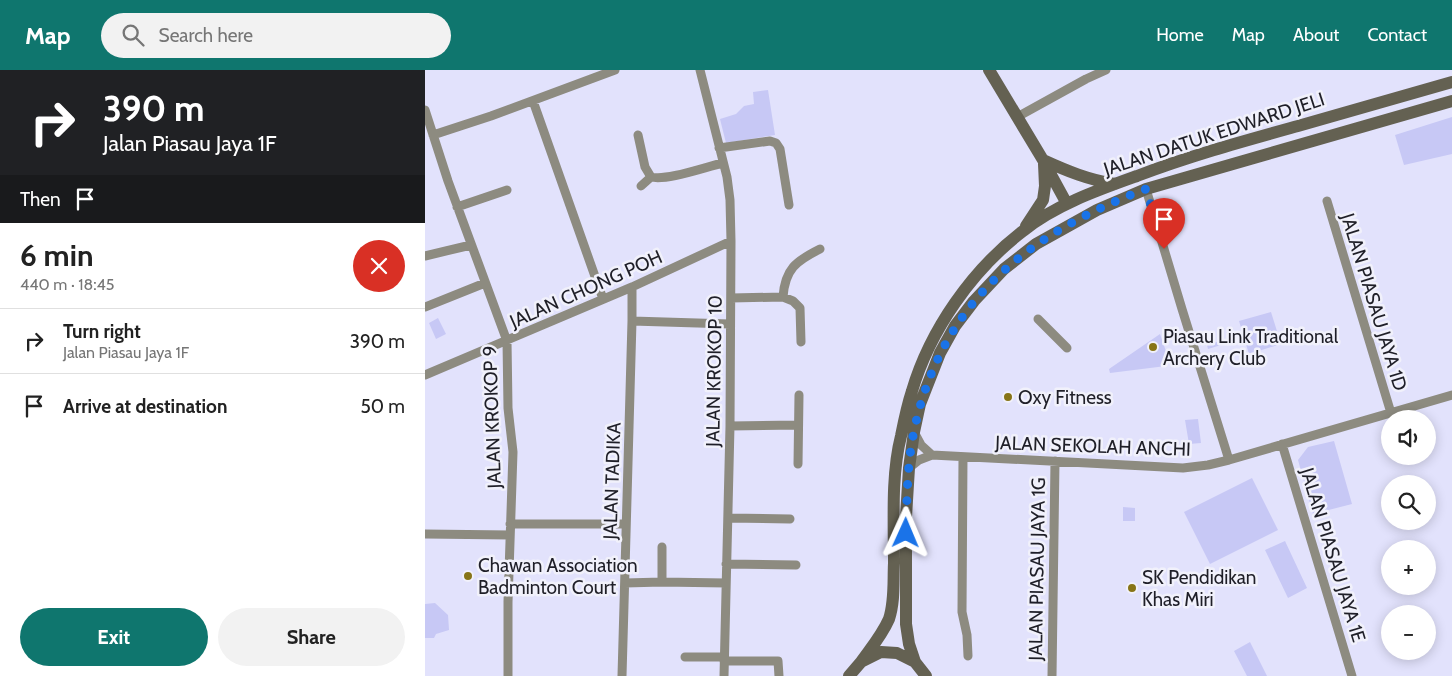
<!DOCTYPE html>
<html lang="en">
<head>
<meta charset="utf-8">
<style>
	body { margin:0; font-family:Cabin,sans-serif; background:#f2f2f2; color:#222; height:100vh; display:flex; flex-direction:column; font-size:19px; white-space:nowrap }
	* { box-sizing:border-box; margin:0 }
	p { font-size:16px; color:#767676 }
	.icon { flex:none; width:28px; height:28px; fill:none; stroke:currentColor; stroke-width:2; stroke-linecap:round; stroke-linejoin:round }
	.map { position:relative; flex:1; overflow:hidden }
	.details { display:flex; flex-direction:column; background:#fff; width:425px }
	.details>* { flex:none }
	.banner { background:#202124; color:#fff; overflow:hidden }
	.buttons { position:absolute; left:956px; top:340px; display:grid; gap:10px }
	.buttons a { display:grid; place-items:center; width:55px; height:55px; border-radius:50%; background:#fff; box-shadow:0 2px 12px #0003; font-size:25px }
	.pin { position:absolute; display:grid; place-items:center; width:42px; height:42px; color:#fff; margin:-51px -21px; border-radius:50% 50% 50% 0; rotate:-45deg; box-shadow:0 0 5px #0007 }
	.pin .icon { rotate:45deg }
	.me { position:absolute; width:55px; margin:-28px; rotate:1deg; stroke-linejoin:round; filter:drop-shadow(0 0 4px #0008) }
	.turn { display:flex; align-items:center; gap:18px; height:105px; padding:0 20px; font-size:22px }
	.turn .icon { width:65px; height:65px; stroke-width:2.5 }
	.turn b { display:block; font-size:35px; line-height:42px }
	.then { display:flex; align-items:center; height:48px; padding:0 20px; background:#0003; gap:10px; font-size:19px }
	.round { display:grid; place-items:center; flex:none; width:52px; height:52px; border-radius:26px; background:#f2f2f2 }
	.headline { display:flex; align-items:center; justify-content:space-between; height:85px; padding:0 20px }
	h1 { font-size:30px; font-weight:700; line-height:38px }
	.action { display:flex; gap:10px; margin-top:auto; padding:10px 20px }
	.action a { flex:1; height:58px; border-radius:30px; background:#0f766e; color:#fff; font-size:20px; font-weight:700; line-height:58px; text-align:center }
	.action a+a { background:#f2f2f2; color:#222 }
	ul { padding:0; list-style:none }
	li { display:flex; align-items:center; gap:15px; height:65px; padding:0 20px; border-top:1px solid #e0e0e0 }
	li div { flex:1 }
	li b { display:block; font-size:19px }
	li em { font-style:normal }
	header { display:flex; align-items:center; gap:30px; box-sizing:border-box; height:70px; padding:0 25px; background:#0f766e; color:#fff }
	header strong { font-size:24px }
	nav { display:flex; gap:28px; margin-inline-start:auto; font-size:18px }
	.search { width:350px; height:45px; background:#f2f2f2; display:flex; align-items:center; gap:12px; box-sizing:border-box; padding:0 18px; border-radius:28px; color:#767676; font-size:19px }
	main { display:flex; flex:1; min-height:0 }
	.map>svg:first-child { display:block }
	.green { fill:#c7c8f5 }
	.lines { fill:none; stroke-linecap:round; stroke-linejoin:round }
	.street { stroke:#8d8b80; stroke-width:9 }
	.secondary { stroke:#646152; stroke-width:12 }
	.route { stroke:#1a73e8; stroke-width:9; stroke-dasharray:0 16.2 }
	.poi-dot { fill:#877417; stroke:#f1f1fb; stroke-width:2 }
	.labels { text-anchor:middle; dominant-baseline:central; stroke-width:5; stroke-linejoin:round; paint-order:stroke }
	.street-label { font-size:19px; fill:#1f1f28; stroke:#f1f1fb }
	.poi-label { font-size:19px; fill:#1f1f28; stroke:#f1f1fb; text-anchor:start }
</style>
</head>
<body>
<header>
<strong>Map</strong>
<div class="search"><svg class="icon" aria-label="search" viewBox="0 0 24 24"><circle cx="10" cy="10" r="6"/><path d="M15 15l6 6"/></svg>Search here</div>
<nav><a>Home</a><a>Map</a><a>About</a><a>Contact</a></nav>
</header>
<main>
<section class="details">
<div class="banner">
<div class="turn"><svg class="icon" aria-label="right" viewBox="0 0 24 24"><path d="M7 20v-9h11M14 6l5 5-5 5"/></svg><div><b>390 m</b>Jalan Piasau Jaya 1F</div></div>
<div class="then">Then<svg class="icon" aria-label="arrive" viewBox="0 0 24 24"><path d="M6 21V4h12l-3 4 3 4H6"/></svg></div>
</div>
<div class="headline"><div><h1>6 min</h1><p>440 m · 18:45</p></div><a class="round" style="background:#d93025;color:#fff"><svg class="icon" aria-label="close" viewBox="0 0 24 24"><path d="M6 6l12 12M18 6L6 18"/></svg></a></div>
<ul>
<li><svg class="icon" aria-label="right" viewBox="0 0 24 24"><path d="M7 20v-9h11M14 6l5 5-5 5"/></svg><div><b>Turn right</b><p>Jalan Piasau Jaya 1F</p></div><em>390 m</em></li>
<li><svg class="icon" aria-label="arrive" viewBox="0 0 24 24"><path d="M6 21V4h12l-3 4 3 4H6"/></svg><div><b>Arrive at destination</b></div><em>50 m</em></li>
</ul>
<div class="action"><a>Exit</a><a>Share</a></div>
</section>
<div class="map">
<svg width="1027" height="606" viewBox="0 0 1027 606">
	<rect width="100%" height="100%" fill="#e2e2fc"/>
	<path class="green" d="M 343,20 L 350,65 L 301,73 L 295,49 L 311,44 L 319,36 L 329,34 L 328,22 Z
		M 1027,47 L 1027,84 L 979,95 L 970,65 Z
		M 846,242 L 856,274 L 824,284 L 819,268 L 783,279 L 782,275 L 818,264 L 814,251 Z
		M 13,248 L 21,264 L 11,269 L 4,253 Z
		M 735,264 L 744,290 L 741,296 L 685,303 L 684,299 Z
		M 773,349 L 776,373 L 764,374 L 760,350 Z
		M 909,371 L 927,434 L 888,444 L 873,390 L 883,377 Z
		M 827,408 L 853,460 L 785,494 L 759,442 Z
		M 698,437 L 710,438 L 710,451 L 698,451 Z
		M 860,471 L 882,518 L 863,528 L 840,480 Z
		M 10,533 L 23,545 L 24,560 L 11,564 L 9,568 L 0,568 L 0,534 Z
		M 825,572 L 842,606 L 822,606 L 809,581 Z"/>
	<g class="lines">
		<path class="street" d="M 275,0 L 302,107 L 305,130 L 306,171 L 305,356 L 299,606
			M 108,31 L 178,229
			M 0,40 L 23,111 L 82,271 L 83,338 L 88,382 L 83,532 L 83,606
			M 592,47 L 661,9 L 681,0
			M 8,65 L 66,46 L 190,0
			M 213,65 L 220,97 L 226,107 C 242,111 280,97 298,93
			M 294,78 L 345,71 L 351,73 L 355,79 L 364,135
			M 216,116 L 226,107
			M 721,119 L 757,239 L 804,390
			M 902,131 L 966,343
			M 32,137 L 82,120
			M 0,186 L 46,175
			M 358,227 L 368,231 L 375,238 L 376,272
			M 306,228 L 358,227 C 360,199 371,191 395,179
			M 0,237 L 60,213
			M 613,249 L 642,278
			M 207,251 L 305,254
			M 0,305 L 207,217 L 306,171
			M 305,356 L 373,355
			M 489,362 L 496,375 L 507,385 L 758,398 L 783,395 L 804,390 L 1027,325
			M 857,374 L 927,606
			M 538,387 L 537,542 L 542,565 L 543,586
			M 373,394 L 374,325
			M 484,398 L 494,390 L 507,385
			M 303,448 L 365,449
			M 85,454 L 201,454
			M 0,464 L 85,465
			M 301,494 L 371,495
			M 237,512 L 237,477
			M 200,513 L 237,512 L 301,513
			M 260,587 L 299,587
			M 299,591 L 353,591 L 354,606
			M 197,606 L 207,251 L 207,217
			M 627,606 L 630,391"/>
		<path class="secondary" d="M 564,0 L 618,90 L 642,134
			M 618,90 C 642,101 664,110 690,114
			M 601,156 L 618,130 L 620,116 L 619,94
			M 436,592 C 446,578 457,565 464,549 C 470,531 468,511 469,493 C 469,453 466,405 476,366 C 479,351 482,336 487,321 C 505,260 547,200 598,161 C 630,135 673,120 712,106 C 764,86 819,71 873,56 C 924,41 976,27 1027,12
			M 490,592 L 484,574 L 481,554 L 481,447 L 484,398 L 489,362 L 495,334 L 515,283 L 530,256 L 549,231 L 579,199 L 611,174 L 672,140 L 721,119 L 1027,31
			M 424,606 L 436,592 L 456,582 L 472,583 L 490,592 L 501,606"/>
	</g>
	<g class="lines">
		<path class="route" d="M 481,463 C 482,429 482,394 489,361 C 516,232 602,164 721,119 L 739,179"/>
	</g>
	<g class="poi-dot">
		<circle cx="728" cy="277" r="5"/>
		<circle cx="583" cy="327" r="5"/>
		<circle cx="43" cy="506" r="5"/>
		<circle cx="707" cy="518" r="5"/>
	</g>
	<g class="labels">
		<g class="street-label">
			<text transform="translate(789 64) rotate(-18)">JALAN DATUK EDWARD JELI</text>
			<text transform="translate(161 219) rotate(-24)">JALAN CHONG POH</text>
			<text transform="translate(949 232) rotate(73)">JALAN PIASAU JAYA 1D</text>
			<text transform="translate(289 301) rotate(-89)">JALAN KROKOP 10</text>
			<text transform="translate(67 347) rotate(-92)">JALAN KROKOP 9</text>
			<text transform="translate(668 376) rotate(2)">JALAN SEKOLAH ANCHI</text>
			<text transform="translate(187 411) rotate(-88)">JALAN TADIKA</text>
			<text transform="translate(908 485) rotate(73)">JALAN PIASAU JAYA 1E</text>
			<text transform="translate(612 499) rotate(-89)">JALAN PIASAU JAYA 1G</text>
		</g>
		<g class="poi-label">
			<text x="738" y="266">Piasau Link Traditional<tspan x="738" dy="22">Archery Club</tspan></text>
			<text x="593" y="327">Oxy Fitness</text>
			<text x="53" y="495">Chawan Association<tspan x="53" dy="22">Badminton Court</tspan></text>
			<text x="717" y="507">SK Pendidikan<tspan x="717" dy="22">Khas Miri</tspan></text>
		</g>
	</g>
</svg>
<div class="buttons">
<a><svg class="icon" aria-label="sound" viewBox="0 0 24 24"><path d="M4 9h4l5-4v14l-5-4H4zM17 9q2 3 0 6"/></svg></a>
<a><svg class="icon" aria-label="search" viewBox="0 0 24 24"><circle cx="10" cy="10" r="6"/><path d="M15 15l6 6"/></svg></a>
<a>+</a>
<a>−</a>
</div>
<div class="pin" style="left:739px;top:179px;background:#d93025"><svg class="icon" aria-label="arrive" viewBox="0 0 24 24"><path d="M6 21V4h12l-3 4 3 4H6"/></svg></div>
<svg class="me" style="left:481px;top:463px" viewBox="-20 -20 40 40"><path d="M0-17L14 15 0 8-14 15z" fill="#1a73e8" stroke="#fff" stroke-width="4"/></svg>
</div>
</main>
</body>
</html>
